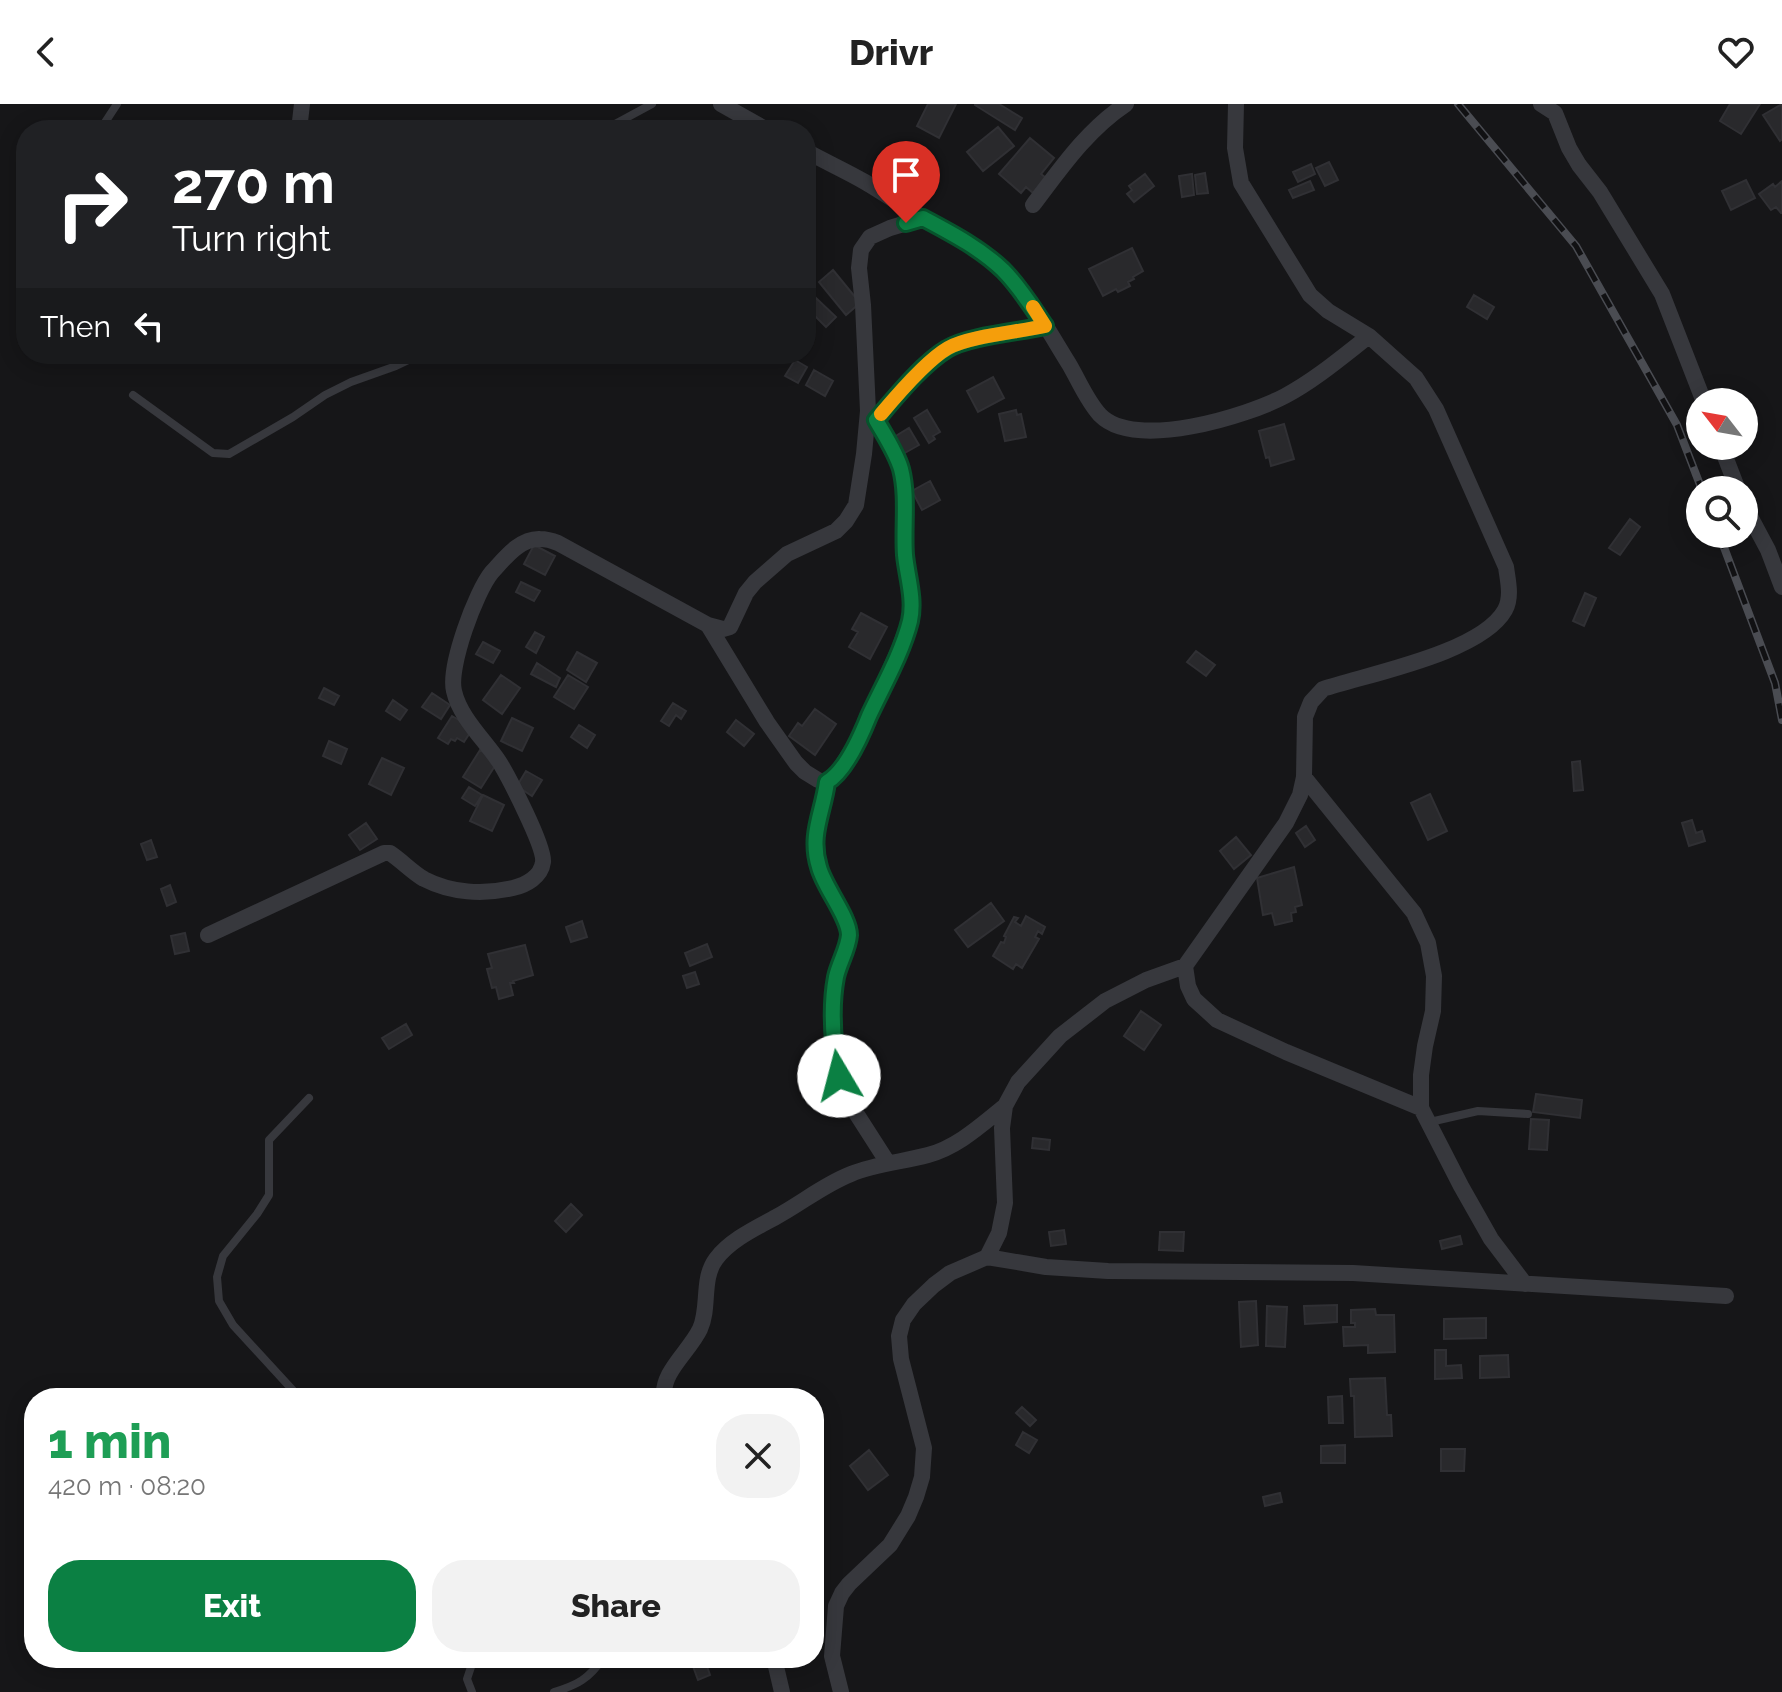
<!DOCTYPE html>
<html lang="en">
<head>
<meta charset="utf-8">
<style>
	body { margin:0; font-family:Raleway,sans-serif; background:#f2f2f2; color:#222; height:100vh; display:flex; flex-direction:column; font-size:30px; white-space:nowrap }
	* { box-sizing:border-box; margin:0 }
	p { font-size:26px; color:#767676 }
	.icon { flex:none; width:44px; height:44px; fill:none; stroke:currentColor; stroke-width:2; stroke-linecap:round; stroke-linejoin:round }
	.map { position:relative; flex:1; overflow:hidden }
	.sheet { position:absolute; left:24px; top:1284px; width:800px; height:280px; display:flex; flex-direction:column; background:#fff; border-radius:32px; box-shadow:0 4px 20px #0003 }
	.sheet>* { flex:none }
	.top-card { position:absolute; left:16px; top:16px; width:800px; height:244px; border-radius:32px; box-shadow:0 4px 20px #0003; background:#202124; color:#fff; overflow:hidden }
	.needle { width:52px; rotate:301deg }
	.tools { position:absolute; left:1686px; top:284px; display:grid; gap:16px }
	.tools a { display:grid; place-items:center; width:72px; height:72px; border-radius:50%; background:#fff; box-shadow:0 4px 20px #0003; font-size:40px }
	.pin { position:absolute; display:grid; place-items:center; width:68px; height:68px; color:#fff; margin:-82px -34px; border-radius:50% 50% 50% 0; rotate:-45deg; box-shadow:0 0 8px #0007 }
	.pin .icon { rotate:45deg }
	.me { position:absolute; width:88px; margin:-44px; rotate:352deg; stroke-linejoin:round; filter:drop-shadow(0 0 6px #0008) }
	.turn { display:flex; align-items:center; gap:28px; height:168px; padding:0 24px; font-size:36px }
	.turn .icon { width:104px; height:104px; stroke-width:2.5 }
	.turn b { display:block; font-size:56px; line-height:68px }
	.then { display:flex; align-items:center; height:76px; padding:0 24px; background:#0003; gap:16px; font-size:30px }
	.round { display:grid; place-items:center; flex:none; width:84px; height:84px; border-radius:32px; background:#f2f2f2 }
	.summary { display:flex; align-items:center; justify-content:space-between; height:136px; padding:0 24px }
	h1 { font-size:48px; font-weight:800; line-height:60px; color:#1e9e55 }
	.cta { display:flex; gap:16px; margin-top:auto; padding:16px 24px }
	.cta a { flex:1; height:92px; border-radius:32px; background:#0b8043; color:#fff; font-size:32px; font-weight:800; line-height:92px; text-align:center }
	.cta a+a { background:#f2f2f2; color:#222 }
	header { display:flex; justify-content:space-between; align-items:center; height:104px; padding:0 24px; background:#fff; font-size:36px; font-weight:800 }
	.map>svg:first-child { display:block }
	.building { fill:#29292c; stroke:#303034; stroke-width:2 }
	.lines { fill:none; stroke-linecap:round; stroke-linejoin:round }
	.lane { stroke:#37383d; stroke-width:8 }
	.street { stroke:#37383d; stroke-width:16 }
	.rail-casing { stroke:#4a4c52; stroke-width:8 }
	.rail { stroke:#111113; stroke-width:5; stroke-dasharray:15; stroke-linecap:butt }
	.route-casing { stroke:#07532c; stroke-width:20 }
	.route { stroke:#0b8043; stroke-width:14 }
	.slow { stroke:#f59e0b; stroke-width:14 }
</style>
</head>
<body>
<header><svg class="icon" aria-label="back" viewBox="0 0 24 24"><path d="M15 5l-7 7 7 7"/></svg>Drivr<svg class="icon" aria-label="heart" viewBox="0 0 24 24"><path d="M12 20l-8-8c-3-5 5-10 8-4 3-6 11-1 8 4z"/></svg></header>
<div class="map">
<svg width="1782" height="1588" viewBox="0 0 1782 1588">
	<rect width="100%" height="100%" fill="#161618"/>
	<path class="building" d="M 928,0 L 956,0 L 939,34 L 917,22 Z
		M 975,0 L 999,0 L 1022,14 L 1015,26 L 975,1 Z
		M 1730,0 L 1760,0 L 1741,30 L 1720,17 Z
		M 1782,0 L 1782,35 L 1780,37 L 1763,11 Z
		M 998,23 L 1014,42 L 983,67 L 967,48 Z
		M 1030,34 L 1054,54 L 1041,70 L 1046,74 L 1033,89 L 1026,83 L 1021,89 L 999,70 Z
		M 1329,58 L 1338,76 L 1325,82 L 1316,64 Z
		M 1311,60 L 1315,70 L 1298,78 L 1293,68 Z
		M 1205,69 L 1208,89 L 1197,90 L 1195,71 Z
		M 1145,70 L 1154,82 L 1134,98 L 1127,90 L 1132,86 L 1129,82 Z
		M 1192,70 L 1194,91 L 1182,93 L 1179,72 Z
		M 1746,76 L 1755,94 L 1731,106 L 1722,87 Z
		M 1310,77 L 1314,86 L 1293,94 L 1289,86 Z
		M 1782,77 L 1782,109 L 1781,109 L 1776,103 L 1771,106 L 1759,90 L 1773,80 L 1775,83 Z
		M 1132,144 L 1143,167 L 1133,173 L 1134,175 L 1128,178 L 1130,182 L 1118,188 L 1116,185 L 1103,192 L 1089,165 Z
		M 833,166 L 860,199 L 846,211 L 819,178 Z
		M 1474,191 L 1494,203 L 1487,215 L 1467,203 Z
		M 816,194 L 836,213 L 826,223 L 807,204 Z
		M 795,256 L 807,263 L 798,279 L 785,272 Z
		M 814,266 L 833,277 L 825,292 L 806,281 Z
		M 993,273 L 1004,294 L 978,308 L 967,287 Z
		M 927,306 L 940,328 L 933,332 L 935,335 L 929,339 L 914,314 Z
		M 1016,306 L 1017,311 L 1021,310 L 1026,333 L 1005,337 L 999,310 Z
		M 1284,320 L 1294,355 L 1271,362 L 1269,353 L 1266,354 L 1259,327 Z
		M 909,324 L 919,341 L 903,350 L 894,333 Z
		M 930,377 L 940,396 L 922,406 L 912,387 Z
		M 1630,415 L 1640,423 L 1620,451 L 1609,444 Z
		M 534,441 L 555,452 L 545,471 L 524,460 Z
		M 521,478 L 540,487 L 534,497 L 516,488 Z
		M 1585,489 L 1596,494 L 1584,522 L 1573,517 Z
		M 861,509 L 887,523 L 870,555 L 849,543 L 858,528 L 852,525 Z
		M 535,528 L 544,533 L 536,549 L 526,543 Z
		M 483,538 L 500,547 L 493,559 L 476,550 Z
		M 1196,547 L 1215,561 L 1206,572 L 1187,558 Z
		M 577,548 L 597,559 L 586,578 L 567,566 Z
		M 537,559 L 560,574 L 556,583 L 531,570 Z
		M 501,571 L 520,584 L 502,610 L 483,596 Z
		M 568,571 L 588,583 L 574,605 L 554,593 Z
		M 324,584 L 339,592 L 334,601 L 319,594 Z
		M 432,589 L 450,601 L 441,615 L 422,603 Z
		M 393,596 L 407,606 L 400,616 L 386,607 Z
		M 673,599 L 686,607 L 681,615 L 676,611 L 669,622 L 661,617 Z
		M 815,605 L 836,620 L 815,651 L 789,632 L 798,619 L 802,622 Z
		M 452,612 L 473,624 L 464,638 L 457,634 L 455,637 L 451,635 L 448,640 L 438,634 Z
		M 512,614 L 533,624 L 522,647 L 501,637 Z
		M 736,616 L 754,630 L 744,642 L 727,628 Z
		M 579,621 L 595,631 L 587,644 L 571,633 Z
		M 329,637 L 347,645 L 341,660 L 323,652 Z
		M 480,646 L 498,657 L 481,684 L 463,673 Z
		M 382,654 L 404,664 L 391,691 L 369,680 Z
		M 1580,657 L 1583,686 L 1574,687 L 1572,658 Z
		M 526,667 L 542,676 L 532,692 L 517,682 Z
		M 469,683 L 482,691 L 475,702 L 462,694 Z
		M 1430,690 L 1447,727 L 1428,736 L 1411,699 Z
		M 483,691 L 504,701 L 492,727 L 470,717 Z
		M 1692,716 L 1696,729 L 1702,727 L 1705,737 L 1689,742 L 1682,719 Z
		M 366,719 L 377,735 L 360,746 L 349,731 Z
		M 1306,722 L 1315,736 L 1305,743 L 1296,729 Z
		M 1236,733 L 1251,751 L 1234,765 L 1220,747 Z
		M 151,736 L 157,753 L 147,756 L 141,740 Z
		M 1294,763 L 1302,801 L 1295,803 L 1296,808 L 1291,809 L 1292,817 L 1275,821 L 1272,809 L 1263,811 L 1257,774 Z
		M 170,781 L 176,798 L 167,802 L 161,785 Z
		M 991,799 L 1004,817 L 968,843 L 955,826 Z
		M 1026,812 L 1045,823 L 1042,830 L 1038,827 L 1035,833 L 1039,835 L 1022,864 L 1016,860 L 1013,865 L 993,852 L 1001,838 L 1004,839 L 1006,833 L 1004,832 L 1014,813 L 1018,814 L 1015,818 L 1021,822 Z
		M 582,817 L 587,833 L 571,838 L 566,823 Z
		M 185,829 L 189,847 L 175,850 L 171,832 Z
		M 707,840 L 712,853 L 690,862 L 685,849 Z
		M 525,841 L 533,871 L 513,877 L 514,879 L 510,879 L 513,891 L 499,895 L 496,883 L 492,884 L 487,865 L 492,864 L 488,850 Z
		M 695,868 L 699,880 L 687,884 L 683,872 Z
		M 1141,907 L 1161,921 L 1144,946 L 1124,932 Z
		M 406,920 L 412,931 L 389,945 L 382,934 Z
		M 1536,990 L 1582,996 L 1580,1014 L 1533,1008 Z
		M 1531,1015 L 1549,1016 L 1547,1046 L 1529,1045 Z
		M 1033,1034 L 1050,1036 L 1049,1046 L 1032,1044 Z
		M 571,1100 L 582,1111 L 566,1128 L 555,1117 Z
		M 1064,1126 L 1066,1140 L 1051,1142 L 1049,1128 Z
		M 1160,1128 L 1184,1128 L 1183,1147 L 1159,1146 Z
		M 1460,1132 L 1462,1140 L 1442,1145 L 1440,1137 Z
		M 1256,1197 L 1258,1241 L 1241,1243 L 1239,1198 Z
		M 1337,1201 L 1337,1218 L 1305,1220 L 1304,1202 Z
		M 1267,1202 L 1287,1203 L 1285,1243 L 1266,1242 Z
		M 1375,1205 L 1376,1211 L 1394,1211 L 1395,1248 L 1368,1249 L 1368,1241 L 1344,1242 L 1343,1223 L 1355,1223 L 1355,1219 L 1351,1219 L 1351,1206 Z
		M 1486,1214 L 1486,1234 L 1444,1235 L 1444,1215 Z
		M 1435,1246 L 1446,1246 L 1446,1262 L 1461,1261 L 1462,1274 L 1435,1275 Z
		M 1508,1251 L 1509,1273 L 1480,1274 L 1480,1252 Z
		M 1385,1274 L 1387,1311 L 1391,1311 L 1392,1332 L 1355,1333 L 1354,1292 L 1351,1292 L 1350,1275 Z
		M 1342,1292 L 1343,1319 L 1329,1319 L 1328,1293 Z
		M 1022,1303 L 1036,1316 L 1030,1322 L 1016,1309 Z
		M 1023,1328 L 1037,1336 L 1029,1349 L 1016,1341 Z
		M 1345,1341 L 1345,1359 L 1321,1359 L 1321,1342 Z
		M 1441,1345 L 1465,1345 L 1464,1367 L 1441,1367 Z
		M 869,1346 L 888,1371 L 868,1386 L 850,1362 Z
		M 1280,1389 L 1282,1398 L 1265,1402 L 1263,1393 Z
		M 690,1554 L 704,1554 L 710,1571 L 698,1576 Z"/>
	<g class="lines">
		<path class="lane" d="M 100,26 L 117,0
			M 604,26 L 652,0
			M 133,291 L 213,349 L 229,350 L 293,313 L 325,291 L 351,278 L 396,262 L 421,250
			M 1430,1018 L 1478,1007 L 1528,1010
			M 300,1294 L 233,1221 L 219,1197 L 217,1173 L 223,1152 L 257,1110 L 269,1091 L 269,1036 L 309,994
			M 472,1588 L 467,1575 L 474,1554
			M 554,1588 C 577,1581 589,1575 603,1554"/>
		<path class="street" d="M 721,0 L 767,26
			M 1236,0 L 1235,44 L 1241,79 L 1310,191 L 1328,207 L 1369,232 L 1416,274 L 1436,305 L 1506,463 C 1508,477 1512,493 1505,506 C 1481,549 1368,570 1323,585 L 1311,598 L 1305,613 L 1304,673 L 1300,691 L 1286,719 L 1185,862 L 1188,882 L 1194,895 L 1217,916 L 1286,948 L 1421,1004 L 1461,1082 L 1491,1135 L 1525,1180
			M 1541,0 L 1555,9 L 1569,44 L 1579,61 L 1600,88 L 1662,190 L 1704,298
			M 299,26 L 302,0
			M 806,47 C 826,58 846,67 865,78 C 884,89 902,102 922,113 C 949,130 979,143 1003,166 C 1030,192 1049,228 1069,260 C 1079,277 1087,297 1100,311 C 1135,347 1247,312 1285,292 C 1315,276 1342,253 1369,232
			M 1033,101 C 1061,64 1087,26 1126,0
			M 876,316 C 894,295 923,259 947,245 C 968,232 1019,227 1045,222
			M 1721,342 L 1738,386
			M 1744,401 L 1768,446 L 1782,483
			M 708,521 L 767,618 L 796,659 L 805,668 L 818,676 L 827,678 L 834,674 L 860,633 L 899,545 L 910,515 L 911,491 L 905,453 L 903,383 L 901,365 L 876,316 L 868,307
			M 1304,673 L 1414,809 L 1428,839 L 1434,872 L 1433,907 L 1425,942 L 1421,971 L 1421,1004
			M 827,678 L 825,692 L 815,729 L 815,744 L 819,764 L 847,820 L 849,832 L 836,871 L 833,894 L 835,952 L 847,995 L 888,1059
			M 208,831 L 384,749 L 390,749 C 402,757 412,768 424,775 C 451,789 483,791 513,784 C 526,781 541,773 543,758 C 545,743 509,674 500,659 C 485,636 460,614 454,587 C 448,563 476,487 492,468 C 505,454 520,434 540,435 C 546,435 553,437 558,439 L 708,521 L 723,525 L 730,523 L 746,489 L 755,478 L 787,450 L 836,427 L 846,417 L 856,401 L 864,350 L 868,307 L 863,201 L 859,164 L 861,146 L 870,133 L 890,124 L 923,114
			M 987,1153 L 1046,1163 L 1108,1167 L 1353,1169 L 1726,1192
			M 664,1294 C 661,1268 689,1248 700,1225 C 710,1203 701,1175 716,1155 C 730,1136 756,1124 776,1113 C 802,1099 823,1081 851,1070 C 875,1060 902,1058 928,1051 C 958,1043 981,1021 1005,1002
			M 774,1554 L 782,1588
			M 841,1588 L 832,1552 L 836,1502 L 842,1489 L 849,1480 L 890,1441 L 908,1412 L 916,1393 L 922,1373 L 924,1344 L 901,1255 L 899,1232 L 903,1216 L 914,1200 L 934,1181 L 950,1169 L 987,1153 L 999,1129 L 1005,1099 L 1002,1024 L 1005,1002 L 1018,978 L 1060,932 L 1105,897 L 1146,876 L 1185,862"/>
		<defs>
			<path id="rail" d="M 1458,0 L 1576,142 L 1677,321 L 1702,386
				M 1719,430 L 1775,579 L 1782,616"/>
		</defs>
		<use href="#rail" class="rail-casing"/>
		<use href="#rail" class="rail"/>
	</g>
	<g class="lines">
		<defs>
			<path id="route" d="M 839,972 C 833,940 830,905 836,873 C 839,859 848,845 849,831 C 849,813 824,783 819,763 C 809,731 823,709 827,678 C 846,667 861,632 869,612 C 883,582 902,549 910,517 C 915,495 907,472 905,451 C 903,423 908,392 901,365 C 896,348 885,332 876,316 C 894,295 923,259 947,245 C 968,232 1019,228 1045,222 C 1032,203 1020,183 1003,166 C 980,144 951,129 923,114 L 906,119"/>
		</defs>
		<use href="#route" class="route-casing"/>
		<use href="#route" class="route"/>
		<path class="slow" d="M 881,310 C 897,291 927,256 948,244 C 969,232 1019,228 1045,222 L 1033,203"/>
	</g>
</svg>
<div class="tools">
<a><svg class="needle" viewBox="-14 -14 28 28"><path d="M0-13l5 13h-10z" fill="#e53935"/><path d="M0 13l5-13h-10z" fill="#767676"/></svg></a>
<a><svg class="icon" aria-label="search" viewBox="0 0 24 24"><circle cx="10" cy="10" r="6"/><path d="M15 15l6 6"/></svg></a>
</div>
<div class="pin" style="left:906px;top:119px;background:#d93025"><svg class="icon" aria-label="arrive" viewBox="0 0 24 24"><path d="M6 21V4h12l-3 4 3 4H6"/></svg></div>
<svg class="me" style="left:839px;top:972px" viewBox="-20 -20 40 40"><circle r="19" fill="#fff"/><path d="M0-13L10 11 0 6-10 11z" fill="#0b8043"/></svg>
<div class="top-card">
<div class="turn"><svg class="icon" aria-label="right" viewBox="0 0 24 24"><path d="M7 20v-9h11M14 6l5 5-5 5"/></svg><div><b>270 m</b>Turn right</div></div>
<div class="then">Then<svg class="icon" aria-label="left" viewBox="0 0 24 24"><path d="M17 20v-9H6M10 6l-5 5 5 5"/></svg></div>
</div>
<section class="sheet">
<div class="summary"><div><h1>1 min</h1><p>420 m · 08:20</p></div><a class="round"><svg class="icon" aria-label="close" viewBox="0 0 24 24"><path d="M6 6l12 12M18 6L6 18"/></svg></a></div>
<div class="cta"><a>Exit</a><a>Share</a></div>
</section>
</div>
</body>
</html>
